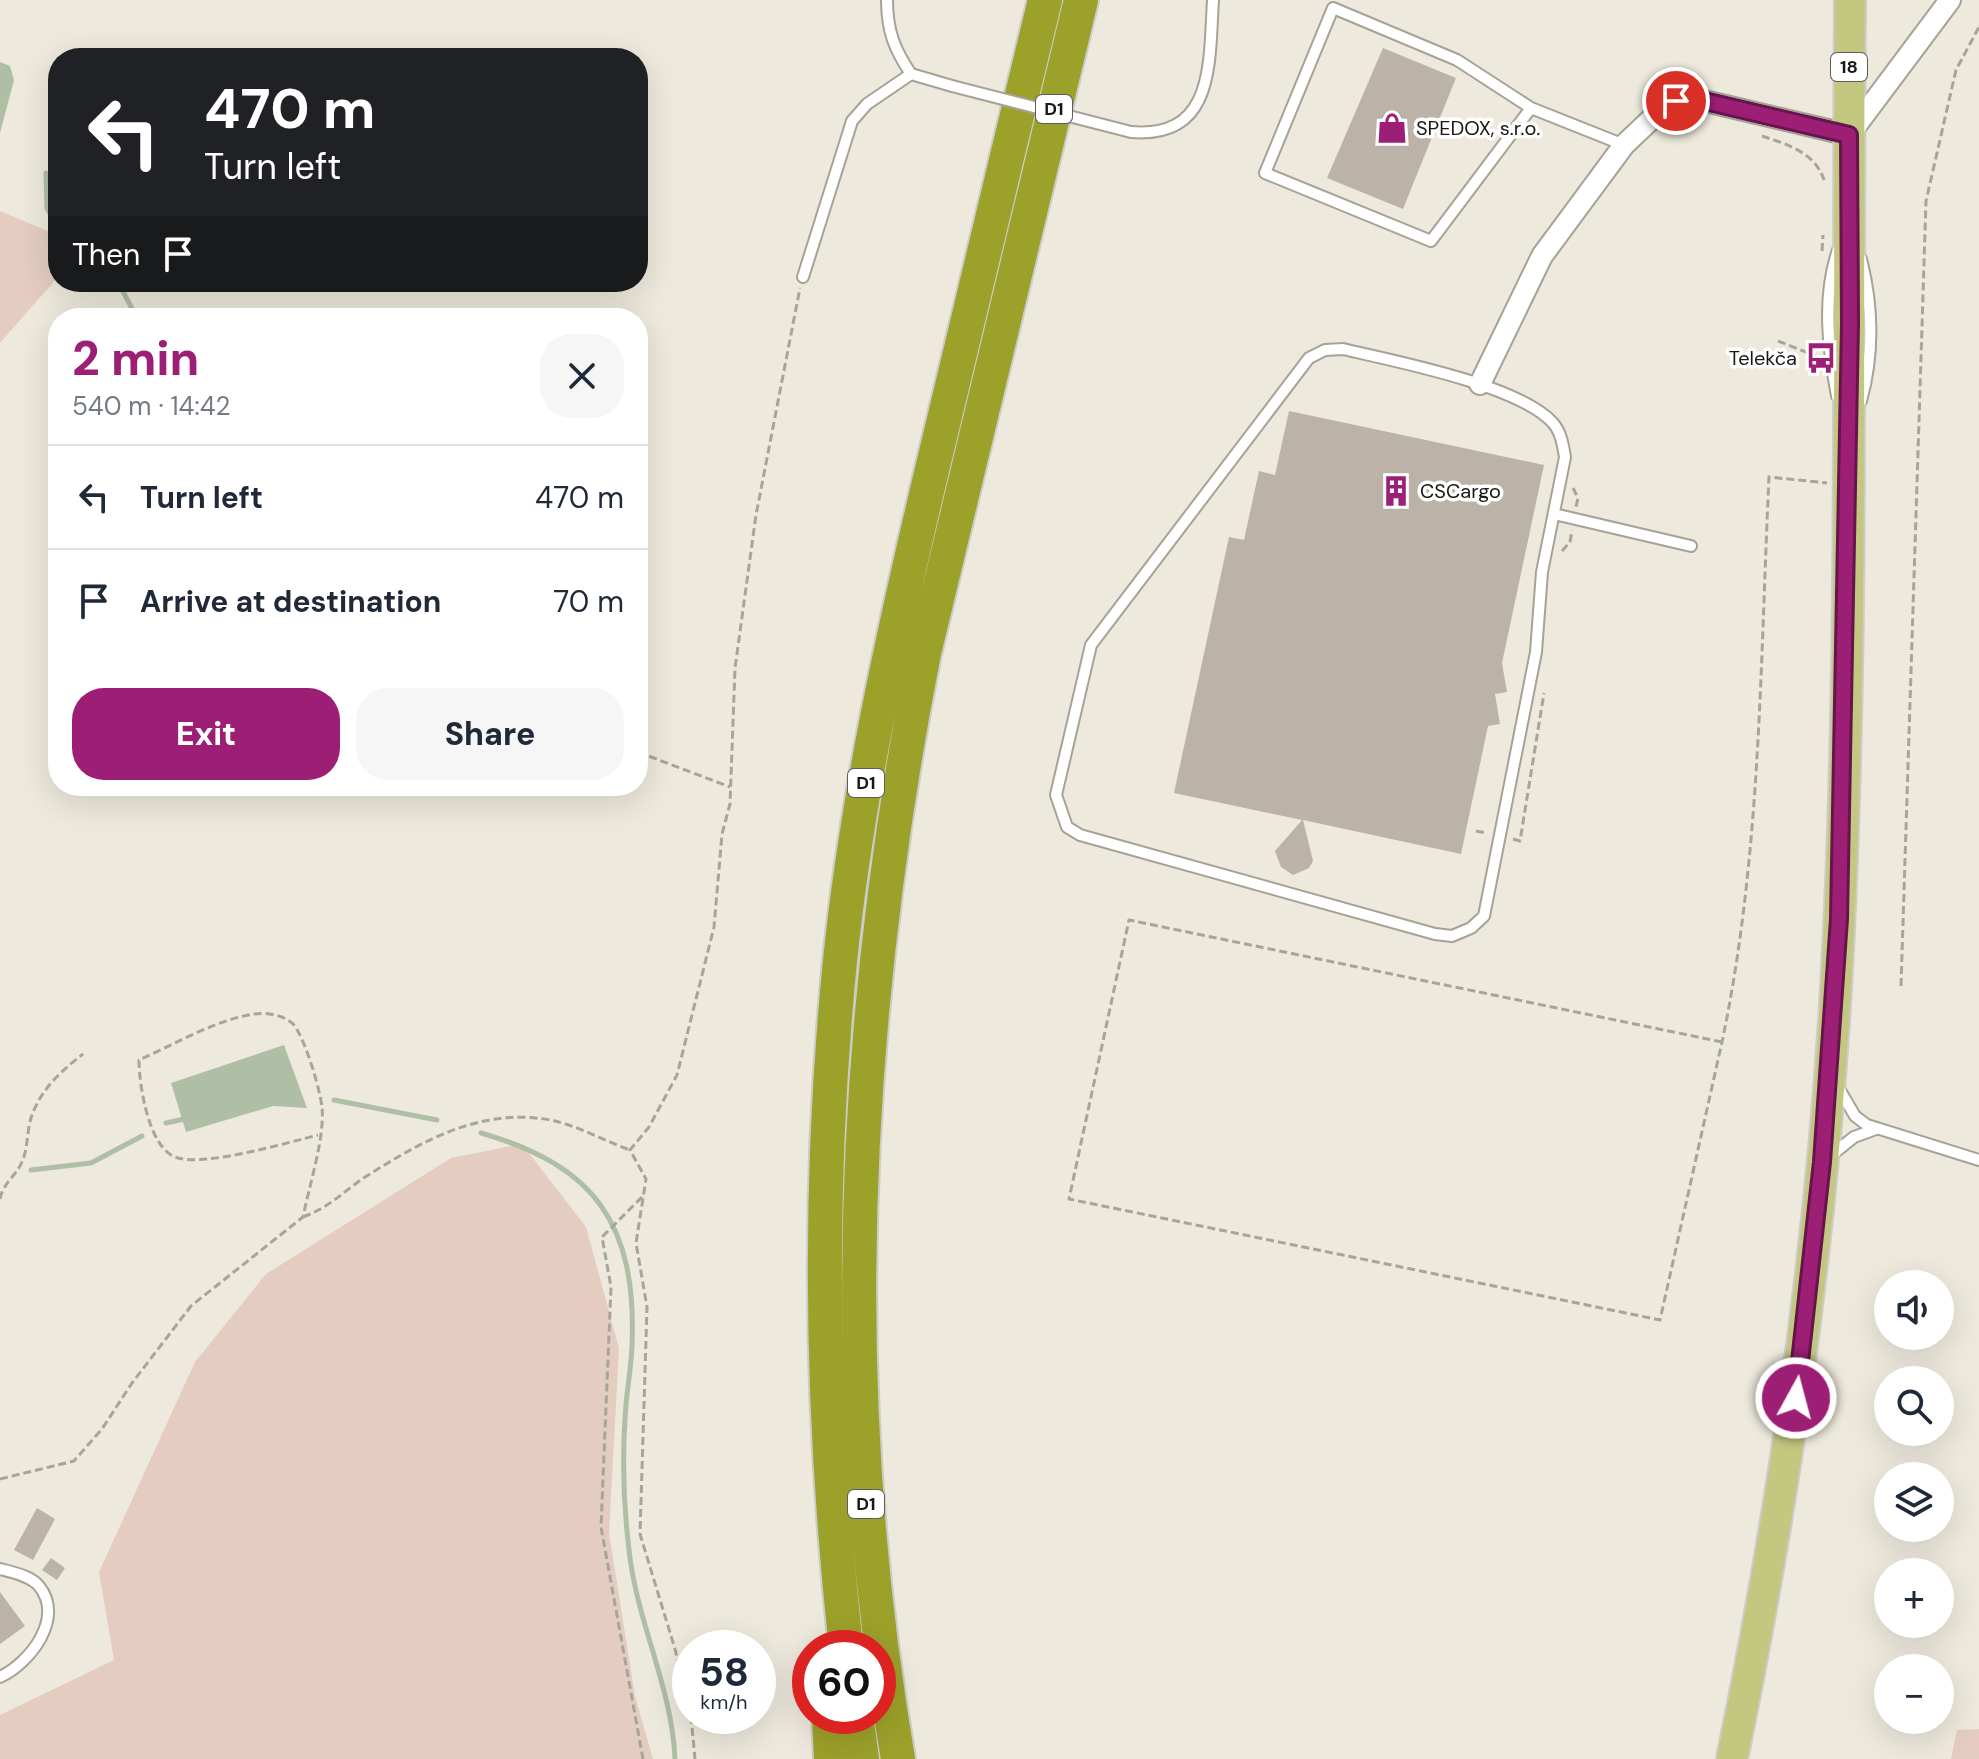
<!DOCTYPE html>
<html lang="en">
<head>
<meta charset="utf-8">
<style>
	body { margin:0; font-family:"DM Sans",sans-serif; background:#f6f6f7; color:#1f2937; height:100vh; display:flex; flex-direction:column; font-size:30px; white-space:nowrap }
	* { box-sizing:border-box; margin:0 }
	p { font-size:26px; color:#747a83 }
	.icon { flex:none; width:44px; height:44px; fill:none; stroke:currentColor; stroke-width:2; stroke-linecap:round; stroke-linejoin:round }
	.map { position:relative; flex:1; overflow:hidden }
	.sheet { position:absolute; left:48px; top:308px; width:600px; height:488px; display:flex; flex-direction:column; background:#fff; border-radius:32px; box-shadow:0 8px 32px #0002 }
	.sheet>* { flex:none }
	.guide { position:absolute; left:48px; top:48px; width:600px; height:244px; border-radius:32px; box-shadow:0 8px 32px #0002; background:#202124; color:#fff; overflow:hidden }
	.tools { position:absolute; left:1874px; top:1270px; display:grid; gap:16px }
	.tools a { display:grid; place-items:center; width:80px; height:80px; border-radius:50%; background:#fff; box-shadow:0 8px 32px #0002; font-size:40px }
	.speed { position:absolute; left:672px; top:1630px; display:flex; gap:16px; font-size:40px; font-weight:700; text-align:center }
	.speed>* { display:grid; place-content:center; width:104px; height:104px; border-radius:50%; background:#fff; box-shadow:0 8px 32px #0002; line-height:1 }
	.speed small { font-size:20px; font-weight:400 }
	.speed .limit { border:12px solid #d22; background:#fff; color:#111 }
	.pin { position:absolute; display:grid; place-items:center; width:68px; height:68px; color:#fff; margin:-34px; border:4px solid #fff; border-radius:50%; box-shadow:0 2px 8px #0007 }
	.me { position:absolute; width:88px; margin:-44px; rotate:7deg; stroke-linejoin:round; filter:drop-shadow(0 0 6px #0008) }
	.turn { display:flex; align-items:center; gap:28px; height:168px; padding:0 24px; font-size:36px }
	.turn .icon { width:104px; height:104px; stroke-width:2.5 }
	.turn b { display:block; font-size:56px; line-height:68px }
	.then { display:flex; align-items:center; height:76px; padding:0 24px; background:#0003; gap:16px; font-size:30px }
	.round { display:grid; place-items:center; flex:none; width:84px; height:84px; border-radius:32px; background:#f6f6f7 }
	.summary { display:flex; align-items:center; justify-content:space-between; height:136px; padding:0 24px }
	h1 { font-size:48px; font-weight:800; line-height:60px; color:#9c1f75 }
	.action { display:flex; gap:16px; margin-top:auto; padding:16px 24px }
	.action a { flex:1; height:92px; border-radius:32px; background:#9c1f75; color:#fff; font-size:32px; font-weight:800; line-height:92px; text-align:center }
	.action a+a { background:#f6f6f7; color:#1f2937 }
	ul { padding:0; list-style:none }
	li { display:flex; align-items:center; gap:24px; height:104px; padding:0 24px; border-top:2px solid #e0e1e3 }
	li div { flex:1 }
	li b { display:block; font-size:30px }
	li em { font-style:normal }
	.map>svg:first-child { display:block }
	.green { fill:#e4ccc0 }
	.water { fill:#afbfa5 }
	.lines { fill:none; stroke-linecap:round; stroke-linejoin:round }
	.stream { stroke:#afbfa5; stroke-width:5 }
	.building { fill:#bbb2a8 }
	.lane-casing { stroke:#a6a296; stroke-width:14 }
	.street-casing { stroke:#a6a296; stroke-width:24 }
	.primary-casing { stroke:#cccccb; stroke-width:34 }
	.highway-casing { stroke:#cccccb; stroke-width:38 }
	.path { stroke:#a7a49a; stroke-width:3; stroke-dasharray:8 4; stroke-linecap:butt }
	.lane { stroke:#fff; stroke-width:10 }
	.street { stroke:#fff; stroke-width:20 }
	.primary { stroke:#c4c77f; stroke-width:30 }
	.highway { stroke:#9ca12a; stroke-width:34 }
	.lane-bridge-casing { stroke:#a6a296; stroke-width:14; stroke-linecap:butt }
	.lane-bridge { stroke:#fff; stroke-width:10 }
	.route-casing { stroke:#65144c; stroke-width:20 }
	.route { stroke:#9c1f75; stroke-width:14 }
	.labels { text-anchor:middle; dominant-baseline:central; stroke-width:7; stroke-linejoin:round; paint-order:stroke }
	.shield { fill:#fff; stroke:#5d5d5a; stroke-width:2 }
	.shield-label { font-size:18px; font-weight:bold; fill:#181713 }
	.poi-label { font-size:20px; fill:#181713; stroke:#fff; text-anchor:start }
</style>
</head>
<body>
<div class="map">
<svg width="1979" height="1759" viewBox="0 0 1979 1759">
	<rect width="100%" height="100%" fill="#ede9dc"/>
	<path class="green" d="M 0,211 L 57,235 L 57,278 L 0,343 Z
		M 522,1144 L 586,1227 L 619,1348 L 609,1533 L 635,1696 L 653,1759 L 0,1759 L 0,1715 L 114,1660 L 99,1572 L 195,1362 L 266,1274 L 451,1158 Z
		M 1979,1729 L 1979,1759 L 1951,1759 L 1957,1730 Z"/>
	<path class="water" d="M 0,62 L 10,66 L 14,80 L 0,133 Z
		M 284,1045 L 307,1108 L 273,1106 L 186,1132 L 171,1083 Z"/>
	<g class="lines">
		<path class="stream" d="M 46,173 L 47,208 L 58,228
			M 118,282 L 137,318
			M 334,1100 L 437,1120
			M 166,1123 L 189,1118
			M 481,1133 C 596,1166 637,1225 632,1346 C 631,1370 626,1394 625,1419 C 622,1465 624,1512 630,1558 C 639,1626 672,1689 675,1759
			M 31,1170 L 91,1163 L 142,1136"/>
	</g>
	<path class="building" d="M 1383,48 L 1456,78 L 1403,209 L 1327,178 Z
		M 1289,411 L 1544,465 L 1502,663 L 1507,692 L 1495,694 L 1500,724 L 1488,726 L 1461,854 L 1303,820 L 1313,861 L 1309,868 L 1293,875 L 1281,867 L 1275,851 L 1302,820 L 1174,793 L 1229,537 L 1244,540 L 1259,471 L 1275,475 Z
		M 37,1508 L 55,1519 L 33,1560 L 14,1550 Z
		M 51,1558 L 65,1568 L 57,1580 L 42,1570 Z
		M 0,1592 L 25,1626 L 0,1644 Z"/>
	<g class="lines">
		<defs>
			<path id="lane" d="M 887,0 C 887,30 894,49 911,74 L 952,86
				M 1531,108 L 1431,241 L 1265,173 L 1333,8 L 1457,60 L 1531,108 L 1624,145
				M 1131,132 C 1215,139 1209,63 1213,0
				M 1861,259 C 1873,306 1874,354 1861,401
				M 803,277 L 852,121 L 867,104 L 911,74
				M 1343,349 C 1394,361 1519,385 1553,423 C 1561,432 1563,445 1565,457 L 1542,572 L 1536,652 L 1484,916 L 1471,928 L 1452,936 L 1435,934 L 1080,835 L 1067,827 L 1056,795 L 1091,645 L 1309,358 L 1325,350 Z
				M 1837,396 C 1828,349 1822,296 1838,250
				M 1554,514 L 1691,546
				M 1838,1087 L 1855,1116 L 1867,1125 L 1979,1160
				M 1829,1157 L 1854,1137 L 1876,1129
				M 0,1569 C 12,1572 31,1576 39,1586 C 65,1618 30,1663 0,1677"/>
			<path id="street" d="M 1480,384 L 1542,256 L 1624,145 L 1663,108 L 1692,98 L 1849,135 L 1950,0"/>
			<path id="primary" d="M 1732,1759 C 1782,1515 1818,1269 1834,1021 C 1855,683 1847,339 1850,0"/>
			<path id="highway" d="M 846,1648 C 821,1419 817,1190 840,961 C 857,796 893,634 931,474 C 968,315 1007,158 1045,0
				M 829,1716 L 831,1759
				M 856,1716 L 862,1759
				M 898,1759 C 835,1390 852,1019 924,653 L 1081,0"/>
		</defs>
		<use href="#lane" class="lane-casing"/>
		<use href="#street" class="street-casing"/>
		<use href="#primary" class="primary-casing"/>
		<use href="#highway" class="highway-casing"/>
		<path class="path" d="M 1762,136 C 1786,144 1815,152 1824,180
			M 1822,251 L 1823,235
			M 1778,341 L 1816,356
			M 1573,488 L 1578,498 L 1576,507
			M 1562,551 L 1570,542 L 1572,530
			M 638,752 L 730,787
			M 1476,831 L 1486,833
			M 1513,839 L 1520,841 L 1544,693
			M 1901,986 L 1926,201 L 1956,70 L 1979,27
			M 1722,1042 L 1129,920 L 1069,1199 L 1660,1320 L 1722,1042 C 1761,857 1760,666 1769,477 L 1827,483
			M 642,1197 L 602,1237 L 611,1287 L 601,1527 L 643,1759
			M 0,1199 C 3,1183 16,1176 22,1162 C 28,1148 27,1131 31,1118 C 40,1090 61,1071 83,1054
			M 303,1217 C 334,1205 344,1190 370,1174 C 427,1138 486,1106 555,1121 C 580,1127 605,1141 630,1150
			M 0,1479 L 74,1461 L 102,1429 L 132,1383 L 191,1306 L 303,1217 C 309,1186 325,1138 322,1107 C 320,1089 305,1039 294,1025 C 285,1015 266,1012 254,1014 C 215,1020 175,1044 139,1060 C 139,1085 149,1151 178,1158 C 208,1166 286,1143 318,1135
			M 690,1714 L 675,1649 L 640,1534 L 647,1307 L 636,1243 L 646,1179 L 630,1150 L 649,1127 L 677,1075 L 714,927 L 722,834 L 730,804 L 735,668 L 756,515 L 800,288
			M 691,1716 L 695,1759"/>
		<use href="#lane" class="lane"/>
		<use href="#street" class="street"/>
		<use href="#primary" class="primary"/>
		<use href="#highway" class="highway"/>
		<defs>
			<path id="lane-bridge" d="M 952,86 L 1131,132"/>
		</defs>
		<use href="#lane-bridge" class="lane-bridge-casing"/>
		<use href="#lane-bridge" class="lane-bridge"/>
	</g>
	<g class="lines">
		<defs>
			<path id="route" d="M 1676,101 L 1692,98 L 1849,135 L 1850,324 L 1839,919 L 1822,1162 L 1796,1398"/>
		</defs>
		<use href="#route" class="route-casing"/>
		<use href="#route" class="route"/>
	</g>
	<defs>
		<symbol id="shop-bare" viewBox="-9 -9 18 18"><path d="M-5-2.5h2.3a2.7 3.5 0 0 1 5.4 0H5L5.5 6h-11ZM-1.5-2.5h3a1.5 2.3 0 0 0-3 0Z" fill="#9c1f75" stroke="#fff" stroke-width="2.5" paint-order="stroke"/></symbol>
		<symbol id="bus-bare" viewBox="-9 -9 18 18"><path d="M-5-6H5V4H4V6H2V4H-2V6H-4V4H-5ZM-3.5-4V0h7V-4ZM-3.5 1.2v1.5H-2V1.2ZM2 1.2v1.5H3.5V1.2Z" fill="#9c1f75" stroke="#fff" stroke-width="2.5" paint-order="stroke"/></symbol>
		<symbol id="building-bare" viewBox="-9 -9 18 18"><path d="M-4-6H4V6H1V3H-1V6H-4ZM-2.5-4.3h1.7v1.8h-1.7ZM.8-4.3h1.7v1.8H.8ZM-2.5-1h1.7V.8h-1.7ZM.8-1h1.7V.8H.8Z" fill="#9c1f75" stroke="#fff" stroke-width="2.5" paint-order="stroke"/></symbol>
	</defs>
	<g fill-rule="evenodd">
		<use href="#shop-bare" x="1370" y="106" width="44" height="44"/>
		<use href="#bus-bare" x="1799" y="336" width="44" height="44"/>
		<use href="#building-bare" x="1374" y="469" width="44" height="44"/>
	</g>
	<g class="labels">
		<g class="shield">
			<rect x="1831" y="53" width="36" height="28" rx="6"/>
			<rect x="1036" y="95" width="36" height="28" rx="6"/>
			<rect x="848" y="769" width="36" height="28" rx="6"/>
			<rect x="848" y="1490" width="36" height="28" rx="6"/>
		</g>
		<g class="shield-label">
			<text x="1849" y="67">18</text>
			<text x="1054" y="109">D1</text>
			<text x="866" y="783">D1</text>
			<text x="866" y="1504">D1</text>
		</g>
		<g class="poi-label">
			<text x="1416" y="128">SPEDOX, s.r.o.</text>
			<text x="1797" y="358" text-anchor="end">Telekča</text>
			<text x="1420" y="491">CSCargo</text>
		</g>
	</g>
</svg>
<div class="tools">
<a><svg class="icon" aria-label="sound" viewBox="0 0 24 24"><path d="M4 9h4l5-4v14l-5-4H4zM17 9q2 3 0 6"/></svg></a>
<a><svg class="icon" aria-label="search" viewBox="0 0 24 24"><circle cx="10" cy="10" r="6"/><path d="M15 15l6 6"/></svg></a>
<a><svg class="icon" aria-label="layers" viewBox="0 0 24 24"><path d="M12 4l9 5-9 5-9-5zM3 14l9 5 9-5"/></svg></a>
<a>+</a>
<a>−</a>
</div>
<div class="speed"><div>58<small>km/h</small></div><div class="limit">60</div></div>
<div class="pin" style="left:1676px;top:101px;background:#d93025"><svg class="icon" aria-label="arrive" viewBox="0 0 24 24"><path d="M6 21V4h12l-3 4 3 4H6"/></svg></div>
<svg class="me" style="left:1796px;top:1398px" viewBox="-20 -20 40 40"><circle r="17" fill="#9c1f75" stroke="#fff" stroke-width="3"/><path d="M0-11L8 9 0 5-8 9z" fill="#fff"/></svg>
<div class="guide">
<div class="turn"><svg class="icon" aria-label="left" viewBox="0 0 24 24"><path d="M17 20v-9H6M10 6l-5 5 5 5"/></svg><div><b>470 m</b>Turn left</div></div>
<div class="then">Then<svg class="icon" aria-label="arrive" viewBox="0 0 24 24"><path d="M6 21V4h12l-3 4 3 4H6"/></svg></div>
</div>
<section class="sheet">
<div class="summary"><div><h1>2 min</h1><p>540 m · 14:42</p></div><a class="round"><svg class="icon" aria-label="close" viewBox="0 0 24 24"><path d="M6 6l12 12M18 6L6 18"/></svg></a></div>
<ul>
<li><svg class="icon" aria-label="left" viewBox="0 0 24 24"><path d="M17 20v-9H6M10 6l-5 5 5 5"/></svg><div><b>Turn left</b></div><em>470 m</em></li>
<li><svg class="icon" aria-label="arrive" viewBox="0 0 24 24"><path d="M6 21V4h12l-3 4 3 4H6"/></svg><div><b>Arrive at destination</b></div><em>70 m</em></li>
</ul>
<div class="action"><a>Exit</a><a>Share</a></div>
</section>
</div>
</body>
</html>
